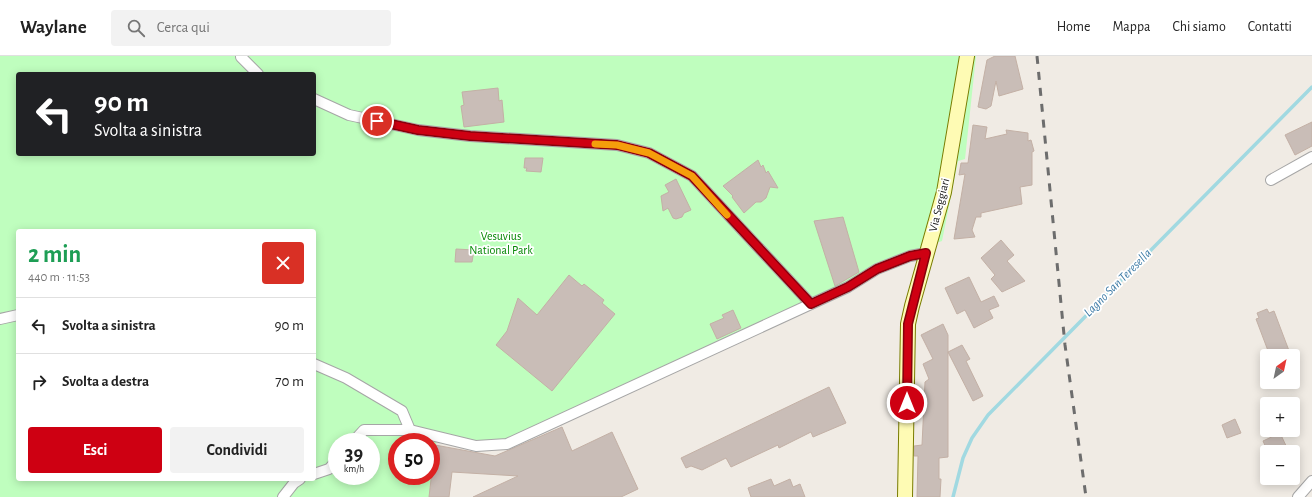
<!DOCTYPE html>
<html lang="it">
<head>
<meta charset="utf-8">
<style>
	body { margin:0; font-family:"Alegreya Sans",sans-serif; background:#f2f2f2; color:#222; height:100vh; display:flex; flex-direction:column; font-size:15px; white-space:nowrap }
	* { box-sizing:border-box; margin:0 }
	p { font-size:13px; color:#767676 }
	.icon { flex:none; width:22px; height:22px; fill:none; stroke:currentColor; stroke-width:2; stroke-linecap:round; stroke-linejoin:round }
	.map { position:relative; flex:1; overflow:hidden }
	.side { position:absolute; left:16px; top:173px; width:300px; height:252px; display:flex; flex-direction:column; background:#fff; border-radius:4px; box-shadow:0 2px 10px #0003 }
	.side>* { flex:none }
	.top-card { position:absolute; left:16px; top:16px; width:300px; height:84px; border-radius:4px; box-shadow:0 2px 10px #0003; background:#202124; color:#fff; overflow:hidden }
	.needle { width:26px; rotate:33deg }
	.controls { position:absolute; left:1260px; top:293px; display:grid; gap:8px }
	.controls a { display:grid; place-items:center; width:40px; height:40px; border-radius:4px; background:#fff; box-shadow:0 2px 10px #0003; font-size:20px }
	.speed { position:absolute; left:328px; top:377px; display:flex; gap:8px; font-size:20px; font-weight:700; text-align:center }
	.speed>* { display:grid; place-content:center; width:52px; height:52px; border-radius:50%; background:#fff; box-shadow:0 2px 10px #0003; line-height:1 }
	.speed small { font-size:10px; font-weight:400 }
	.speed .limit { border:6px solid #d22; background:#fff; color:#111 }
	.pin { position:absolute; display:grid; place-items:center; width:34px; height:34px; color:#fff; margin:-17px; border:2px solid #fff; border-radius:50%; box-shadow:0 1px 4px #0007 }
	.me { position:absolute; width:44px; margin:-22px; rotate:0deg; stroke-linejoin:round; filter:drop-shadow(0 0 3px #0008) }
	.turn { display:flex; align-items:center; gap:14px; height:84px; padding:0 12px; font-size:18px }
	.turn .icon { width:52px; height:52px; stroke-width:2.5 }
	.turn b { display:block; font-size:28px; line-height:34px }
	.round { display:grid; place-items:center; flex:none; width:42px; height:42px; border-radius:4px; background:#f2f2f2 }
	.overview { display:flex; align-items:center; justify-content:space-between; height:68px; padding:0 12px }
	h1 { font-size:24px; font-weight:700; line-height:30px; color:#1e9e55 }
	.button { display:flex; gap:8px; margin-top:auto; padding:8px 12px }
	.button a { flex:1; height:46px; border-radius:4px; background:#ce0012; color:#fff; font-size:16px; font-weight:700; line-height:46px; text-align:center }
	.button a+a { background:#f2f2f2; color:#222 }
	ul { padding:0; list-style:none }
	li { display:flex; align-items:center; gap:12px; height:56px; padding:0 12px; border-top:1px solid #e0e0e0 }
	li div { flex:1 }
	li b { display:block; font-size:15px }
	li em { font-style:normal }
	header { display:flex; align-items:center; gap:24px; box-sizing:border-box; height:56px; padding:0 20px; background:#fff; border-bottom:1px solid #e0e0e0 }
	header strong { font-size:19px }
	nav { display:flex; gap:22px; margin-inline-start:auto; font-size:14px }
	.search { width:280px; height:36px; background:#f2f2f2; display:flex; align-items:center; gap:10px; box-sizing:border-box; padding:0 14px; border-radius:4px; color:#767676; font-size:15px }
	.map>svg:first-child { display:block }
	.park { fill:#bffebe; fill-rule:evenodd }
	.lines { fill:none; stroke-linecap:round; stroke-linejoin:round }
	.stream { stroke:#a1d9e1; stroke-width:3.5 }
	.building { fill:#c9bdb7; stroke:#c3b0a5 }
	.street-casing { stroke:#a6a6a6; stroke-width:12 }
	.secondary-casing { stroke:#797c00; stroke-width:16 }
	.street { stroke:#fff; stroke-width:10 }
	.secondary { stroke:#fefbb4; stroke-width:14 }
	.rail { stroke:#6d6d6d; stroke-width:3; stroke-dasharray:8 8; stroke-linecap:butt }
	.route-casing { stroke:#86000c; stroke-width:10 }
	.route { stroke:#ce0012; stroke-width:7 }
	.slow { stroke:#f59e0b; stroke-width:7 }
	.labels { text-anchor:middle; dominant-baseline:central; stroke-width:3.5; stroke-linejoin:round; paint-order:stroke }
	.street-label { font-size:12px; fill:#1f1f1f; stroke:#fff }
	.park-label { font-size:12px; fill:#048703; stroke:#fff }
	.water-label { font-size:13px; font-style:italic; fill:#3e7ba6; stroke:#fff }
</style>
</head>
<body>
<header>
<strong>Waylane</strong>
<div class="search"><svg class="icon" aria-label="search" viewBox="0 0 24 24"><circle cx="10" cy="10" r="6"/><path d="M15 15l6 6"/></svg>Cerca qui</div>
<nav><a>Home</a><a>Mappa</a><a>Chi siamo</a><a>Contatti</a></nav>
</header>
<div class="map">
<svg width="1312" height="441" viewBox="0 0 1312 441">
	<rect width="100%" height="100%" fill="#f0ebe4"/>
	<path class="park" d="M 0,0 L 976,0 L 965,103 L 958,105 L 942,185 L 892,203 L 808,249 L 493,393 L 437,381 L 429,441 L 0,441 ZM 18,18 L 314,18 L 314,98 L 18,98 ZM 18,175 L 314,175 L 314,423 L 18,423 ZM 337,386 L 371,386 L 371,420 L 337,420 ZM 397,386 L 431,386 L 431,420 L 397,420 Z"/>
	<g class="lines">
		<path class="stream" d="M 953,441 L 963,402 L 972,382 L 988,359 L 1312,31"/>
	</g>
	<path class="building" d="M 995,0 L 1015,0 L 1023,33 L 999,40 L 996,25 L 991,50 L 986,53 L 978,51 L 987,4 Z
		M 498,32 L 499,45 L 502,44 L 504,66 L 464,71 L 461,50 L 464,49 L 462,36 Z
		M 1312,66 L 1312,90 L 1295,99 L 1285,79 Z
		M 973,69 L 987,71 L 985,83 L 1007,78 L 1006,74 L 1028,77 L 1028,85 L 1031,84 L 1034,95 L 1032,96 L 1032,129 L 1020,131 L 1022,148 L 981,157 L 981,161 L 976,161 L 972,174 L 975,181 L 954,183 L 965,118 L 959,119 L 961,107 L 968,107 Z
		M 525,102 L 543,102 L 541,116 L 526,115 L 527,112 L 524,112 Z
		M 758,104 L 761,111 L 763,109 L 766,117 L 768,115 L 778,132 L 770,131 L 766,142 L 761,146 L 756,146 L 744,157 L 732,141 L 733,140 L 723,130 Z
		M 676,123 L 691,154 L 684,157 L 682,161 L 676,163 L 673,162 L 668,152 L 663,155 L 661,140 L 669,136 L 665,129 Z
		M 843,161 L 859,216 L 835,230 L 814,165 Z
		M 1001,184 L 1014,199 L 1007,205 L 1025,225 L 1002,236 L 991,223 L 995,219 L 981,202 Z
		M 456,193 L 474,194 L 472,206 L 455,206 Z
		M 569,219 L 582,230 L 584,228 L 604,244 L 602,247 L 615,258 L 552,335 L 496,289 L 507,275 L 518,242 L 537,259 Z
		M 969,221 L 981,246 L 994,240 L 999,250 L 989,254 L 993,262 L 974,272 L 965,254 L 957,258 L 945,232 Z
		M 1267,253 L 1269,257 L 1274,255 L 1291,300 L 1270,300 L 1256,263 L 1259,262 L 1257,257 Z
		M 733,254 L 741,272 L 717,283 L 710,268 L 724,262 L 722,259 Z
		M 943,268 L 948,279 L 948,401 L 939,402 L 939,423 L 941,423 L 940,441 L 917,441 L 918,400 L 914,400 L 914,390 L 922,389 L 925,326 L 929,323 L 923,308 L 933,303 L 921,279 Z
		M 962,289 L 970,303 L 966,305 L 983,340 L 973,345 L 948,296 Z
		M 829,331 L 846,367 L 813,381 L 811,376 L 779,392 L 778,389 L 731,411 L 726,402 L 702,414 L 691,410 L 686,412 L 681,402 Z
		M 1235,363 L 1241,377 L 1227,382 L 1222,369 Z
		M 562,371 L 572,395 L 612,376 L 638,433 L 621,441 L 473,441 L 518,420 L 452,416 L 449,441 L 429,441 L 435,389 L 495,400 Z
		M 1280,377 L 1289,396 L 1268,396 L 1263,385 Z
		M 771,423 L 774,430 L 790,423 L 793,431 L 800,428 L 805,441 L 751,441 L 748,432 Z"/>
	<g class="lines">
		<defs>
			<path id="street" d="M 241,1 L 258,18
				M 314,43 L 349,59 L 418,74 L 470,80 L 617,89 L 649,97 L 692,120 L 811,248
				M 1271,124 L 1312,101
				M 0,263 L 18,259
				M 314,308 L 346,322 L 402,355 L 410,374
				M 353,386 L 364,374 L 410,374 L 476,390 L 507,388 L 811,248 L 848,231 L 877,213 L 910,200 L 926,197
				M 314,418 L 329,413 L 337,404
				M 283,441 L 294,427 L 300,423
				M 1298,441 L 1312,425"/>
			<path id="secondary" d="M 905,441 L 908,268 L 912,250 L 944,136 L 967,0"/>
		</defs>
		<use href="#street" class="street-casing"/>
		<use href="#secondary" class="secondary-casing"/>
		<use href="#street" class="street"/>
		<use href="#secondary" class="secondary"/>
		<path class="rail" d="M 1037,0 L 1065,289 L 1086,441"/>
	</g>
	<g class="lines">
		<defs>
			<path id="route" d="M 377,65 L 418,74 L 470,80 L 617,89 L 649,97 L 692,120 L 811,248 L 848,231 L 877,213 L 910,200 L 926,197 L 908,268 L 907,347"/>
		</defs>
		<use href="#route" class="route-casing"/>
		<use href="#route" class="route"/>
		<path class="slow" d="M 595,88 L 617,89 L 649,97 L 692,120 L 727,159"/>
	</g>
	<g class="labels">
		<g class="street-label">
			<text transform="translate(939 149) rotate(-76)">Via Seggiari</text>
		</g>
		<g class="park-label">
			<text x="501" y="180">Vesuvius<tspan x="501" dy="14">National Park</tspan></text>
		</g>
		<g class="water-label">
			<text transform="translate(1118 227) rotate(-45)">Lagno San Teresella</text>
		</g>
	</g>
</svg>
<div class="controls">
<a><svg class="needle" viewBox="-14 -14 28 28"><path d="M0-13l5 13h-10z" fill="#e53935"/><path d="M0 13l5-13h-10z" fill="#767676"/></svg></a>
<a>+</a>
<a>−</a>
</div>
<div class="speed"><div>39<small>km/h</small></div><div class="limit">50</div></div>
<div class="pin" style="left:377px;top:65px;background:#d93025"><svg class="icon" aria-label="arrive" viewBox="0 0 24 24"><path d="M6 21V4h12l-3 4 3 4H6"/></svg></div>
<svg class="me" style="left:907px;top:347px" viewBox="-20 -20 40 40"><circle r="17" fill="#ce0012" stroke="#fff" stroke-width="3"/><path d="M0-11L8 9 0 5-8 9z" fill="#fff"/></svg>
<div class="top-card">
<div class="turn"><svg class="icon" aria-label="left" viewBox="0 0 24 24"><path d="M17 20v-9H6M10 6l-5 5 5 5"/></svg><div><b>90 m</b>Svolta a sinistra</div></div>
</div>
<section class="side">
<div class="overview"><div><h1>2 min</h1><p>440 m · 11:53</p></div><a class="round" style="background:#d93025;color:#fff"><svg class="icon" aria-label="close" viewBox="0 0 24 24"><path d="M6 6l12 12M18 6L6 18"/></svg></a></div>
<ul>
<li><svg class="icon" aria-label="left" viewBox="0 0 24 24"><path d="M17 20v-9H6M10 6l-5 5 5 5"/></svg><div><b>Svolta a sinistra</b></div><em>90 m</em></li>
<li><svg class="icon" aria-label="right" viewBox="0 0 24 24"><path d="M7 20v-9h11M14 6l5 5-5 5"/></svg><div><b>Svolta a destra</b></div><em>70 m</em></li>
</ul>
<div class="button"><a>Esci</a><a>Condividi</a></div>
</section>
</div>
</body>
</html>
